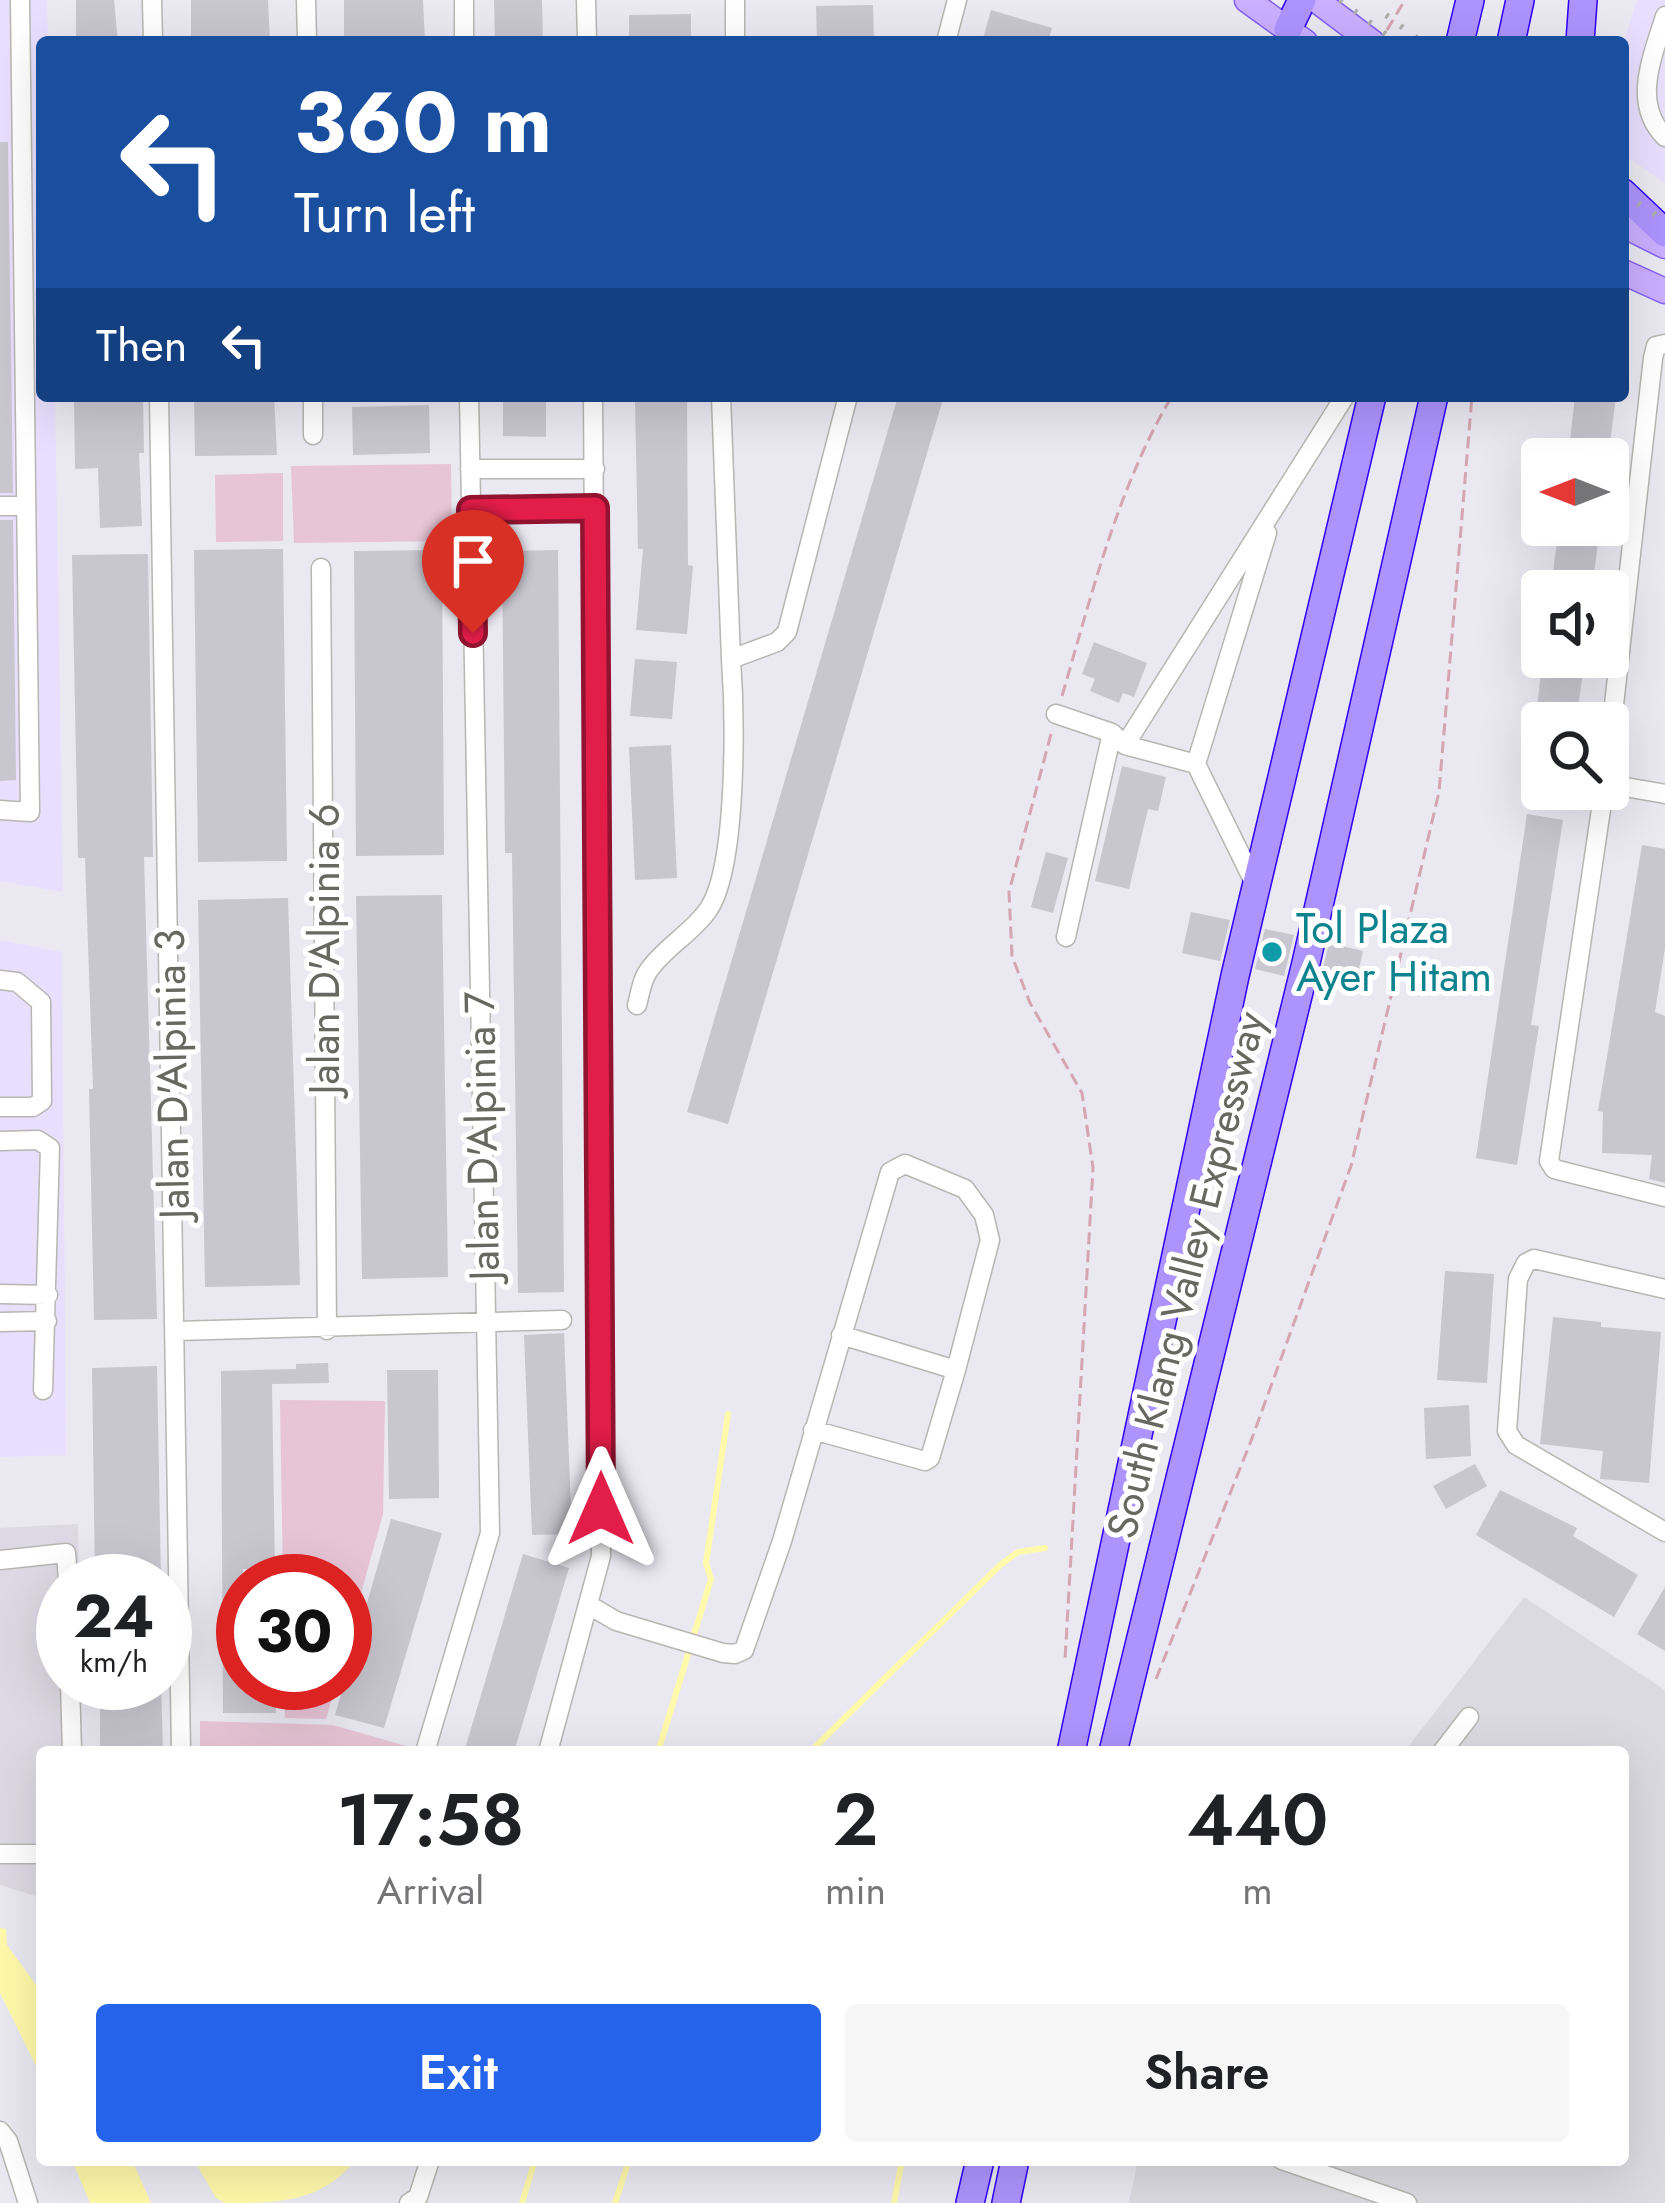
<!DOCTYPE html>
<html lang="en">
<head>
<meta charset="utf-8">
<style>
	body { margin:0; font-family:Jost,sans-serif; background:#f6f6f6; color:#202124; height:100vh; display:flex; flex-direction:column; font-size:45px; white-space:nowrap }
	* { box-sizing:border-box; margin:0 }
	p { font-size:39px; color:#757577 }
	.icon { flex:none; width:66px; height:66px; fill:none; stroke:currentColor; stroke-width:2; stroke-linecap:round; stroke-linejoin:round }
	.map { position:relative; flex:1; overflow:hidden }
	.drawer { position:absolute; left:36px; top:1746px; width:1593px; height:420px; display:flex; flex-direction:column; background:#fff; border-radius:12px; box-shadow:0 12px 48px #0002 }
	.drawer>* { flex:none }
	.hud { position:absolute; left:36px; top:36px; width:1593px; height:366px; border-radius:12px; box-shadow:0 12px 48px #0002; background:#1a4fa0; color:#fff; overflow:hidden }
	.needle { width:78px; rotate:270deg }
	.tools { position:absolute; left:1521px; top:438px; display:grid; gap:24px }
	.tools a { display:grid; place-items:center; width:108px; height:108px; border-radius:12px; background:#fff; box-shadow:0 12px 48px #0002; font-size:60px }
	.speed { position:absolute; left:36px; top:1554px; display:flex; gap:24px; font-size:60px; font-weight:700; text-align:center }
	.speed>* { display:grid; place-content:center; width:156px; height:156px; border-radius:50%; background:#fff; box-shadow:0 12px 48px #0002; line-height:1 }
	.speed small { font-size:30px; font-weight:400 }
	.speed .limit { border:18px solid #d22; background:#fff; color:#111 }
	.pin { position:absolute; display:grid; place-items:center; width:102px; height:102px; color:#fff; margin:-123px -51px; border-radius:50% 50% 50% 0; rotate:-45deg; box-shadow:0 0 12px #0007 }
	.pin .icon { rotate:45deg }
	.me { position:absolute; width:132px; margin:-66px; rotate:0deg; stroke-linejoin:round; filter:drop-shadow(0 0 9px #0008) }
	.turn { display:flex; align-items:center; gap:42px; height:252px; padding:0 60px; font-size:54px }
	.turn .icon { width:156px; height:156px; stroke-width:2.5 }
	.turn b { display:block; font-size:84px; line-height:102px }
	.then { display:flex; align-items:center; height:114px; padding:0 60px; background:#0003; gap:24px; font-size:45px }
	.eta { display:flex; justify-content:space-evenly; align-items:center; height:204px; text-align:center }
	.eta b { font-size:72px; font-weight:600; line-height:84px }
	.action { display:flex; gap:24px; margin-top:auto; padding:24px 60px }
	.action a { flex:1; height:138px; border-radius:12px; background:#2563eb; color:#fff; font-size:48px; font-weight:600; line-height:138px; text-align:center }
	.action a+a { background:#f6f6f6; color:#202124 }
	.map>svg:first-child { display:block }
	.commercial { fill:#e8dffe }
	.industrial { fill:#dbdae0 }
	.education { fill:#dcd9e4 }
	.green { fill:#e8c5d6 }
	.water { fill:#fff9aa }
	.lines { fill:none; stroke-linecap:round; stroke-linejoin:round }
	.stream { stroke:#fff9aa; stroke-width:6 }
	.building { fill:#c8c6cf }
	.minor-casing { stroke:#b6b7b0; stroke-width:21 }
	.major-casing { stroke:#8060f2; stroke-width:27 }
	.highway-casing { stroke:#2f01f8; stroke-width:30 }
	.path { stroke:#d5a5b1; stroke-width:3; stroke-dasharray:12 6; stroke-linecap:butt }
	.minor { stroke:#fff; stroke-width:18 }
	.major { stroke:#caaeff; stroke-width:24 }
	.highway { stroke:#ad93fd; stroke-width:27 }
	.rail { stroke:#aeaeab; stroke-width:6; stroke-dasharray:3 15; stroke-linecap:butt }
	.route-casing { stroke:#92132f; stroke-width:30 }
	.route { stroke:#e11d48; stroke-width:21 }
	.culture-dot { fill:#0f9aa8; stroke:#fff; stroke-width:4.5 }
	.labels { text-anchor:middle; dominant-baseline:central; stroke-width:10; stroke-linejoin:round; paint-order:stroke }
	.culture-label { font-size:42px; fill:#0d838f; stroke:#fff; text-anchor:start }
	.street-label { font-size:42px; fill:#67685f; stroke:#fff }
</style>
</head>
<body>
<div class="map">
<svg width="1665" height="2203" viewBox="0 0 1665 2203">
	<rect width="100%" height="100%" fill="#eae8f1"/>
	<path class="commercial" d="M 0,0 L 47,0 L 48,42 L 42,42 L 42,396 L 55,396 L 63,892 L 0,881 Z
		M 1637,0 L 1665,0 L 1665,183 L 1623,154 L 1623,44 Z
		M 0,940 L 62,952 L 66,1455 L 0,1457 Z"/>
	<path class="industrial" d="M 1524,1597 L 1665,1690 L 1665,2203 L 1129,2203 L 1138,2160 L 1623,2160 L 1623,1752 L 1404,1752 Z"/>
	<path class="education" d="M 78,1524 L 79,1581 L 63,1581 L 63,1683 L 80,1683 L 81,1752 L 42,1752 L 42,1898 L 0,1885 L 0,1528 Z"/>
	<path class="green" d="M 451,464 L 452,541 L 294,543 L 291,466 Z
		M 283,473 L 283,541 L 216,542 L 215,475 Z
		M 280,1400 L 385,1401 L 383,1514 L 345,1651 L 345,1581 L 283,1581 Z
		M 284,1683 L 336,1683 L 326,1719 L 285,1718 Z
		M 200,1721 L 333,1725 L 406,1746 L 405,1752 L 200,1752 Z"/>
	<path class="water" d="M 0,1928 L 6,1929 L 7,1945 L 42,1993 L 42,2078 L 0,1993 Z
		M 72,2160 L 132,2160 L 151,2203 L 90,2203 Z
		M 194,2160 L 356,2160 C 320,2203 279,2203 225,2203 L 216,2198 Z"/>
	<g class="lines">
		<path class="stream" d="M 658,1752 L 711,1579 L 706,1563 L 728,1414
			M 810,1752 L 1000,1565 L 1018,1552 L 1045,1548
			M 522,2203 L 535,2160
			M 615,2203 L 629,2160
			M 894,2203 L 902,2160"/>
	</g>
	<path class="building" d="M 76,0 L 114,0 L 118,42 L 76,42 Z
		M 191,0 L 268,0 L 270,42 L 191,42 Z
		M 344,0 L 423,0 L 425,42 L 344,42 Z
		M 494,0 L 542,0 L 543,42 L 495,42 Z
		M 873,5 L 874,42 L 817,42 L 816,6 Z
		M 991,10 L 1052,28 L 1048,42 L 982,42 Z
		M 691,14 L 691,42 L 629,42 L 629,15 Z
		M 0,142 L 8,142 L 13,493 L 0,493 Z
		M 74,396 L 143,396 L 144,453 L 139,453 L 142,526 L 100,528 L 98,468 L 75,469 Z
		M 194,396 L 274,396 L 277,455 L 195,456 Z
		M 503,396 L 546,396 L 546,437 L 503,436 Z
		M 898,396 L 944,396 L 728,1124 L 687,1112 Z
		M 1575,396 L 1616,396 L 1608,459 L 1568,459 Z
		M 687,401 L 688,565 L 693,566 L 687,634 L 636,630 L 643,549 L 638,549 L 635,402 Z
		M 429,405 L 430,453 L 353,455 L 352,407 Z
		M 0,520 L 13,520 L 16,780 L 0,781 Z
		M 1559,525 L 1600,525 L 1592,591 L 1551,589 Z
		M 283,549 L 287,861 L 198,862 L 194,550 Z
		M 442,550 L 444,855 L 356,856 L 354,551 Z
		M 558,550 L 564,1292 L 518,1293 L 512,853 L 505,853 L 502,551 Z
		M 148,554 L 153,857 L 144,857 L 157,1319 L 94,1320 L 89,1089 L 93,1089 L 85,858 L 78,858 L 72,555 Z
		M 1094,642 L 1147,663 L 1134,697 L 1123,693 L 1119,703 L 1090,691 L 1095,679 L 1082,674 Z
		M 1543,657 L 1585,657 L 1576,723 L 1535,723 Z
		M 635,659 L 677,662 L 672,719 L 630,716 Z
		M 671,745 L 677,878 L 635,880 L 629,747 Z
		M 1122,766 L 1166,777 L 1158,811 L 1148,809 L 1129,889 L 1095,881 Z
		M 1527,814 L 1563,820 L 1531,1025 L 1539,1026 L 1517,1165 L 1476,1158 Z
		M 1642,845 L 1665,849 L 1665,948 L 1655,1012 L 1665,1016 L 1665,1183 L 1649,1179 L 1652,1155 L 1602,1153 L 1603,1112 L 1598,1111 Z
		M 1046,852 L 1068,858 L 1053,913 L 1031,907 Z
		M 442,895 L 448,1277 L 362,1279 L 356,896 Z
		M 288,898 L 300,1285 L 205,1287 L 198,900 Z
		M 1191,912 L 1230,920 L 1220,961 L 1182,953 Z
		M 1265,929 L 1294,935 L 1284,976 L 1255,969 Z
		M 1329,943 L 1363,951 L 1354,992 L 1319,984 Z
		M 1445,1271 L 1494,1274 L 1487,1383 L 1437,1380 Z
		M 1553,1317 L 1601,1322 L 1601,1327 L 1661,1332 L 1649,1483 L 1600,1479 L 1603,1451 L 1540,1444 Z
		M 564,1333 L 572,1534 L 532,1535 L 524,1335 Z
		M 328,1363 L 329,1383 L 272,1384 L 275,1570 L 243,1569 L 243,1683 L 275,1683 L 276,1713 L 223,1713 L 221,1371 L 296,1369 L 296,1364 Z
		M 157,1366 L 161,1581 L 95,1581 L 92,1368 Z
		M 387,1370 L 438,1370 L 439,1498 L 389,1499 Z
		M 1469,1405 L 1471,1456 L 1426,1459 L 1424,1408 Z
		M 1475,1464 L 1487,1486 L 1446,1509 L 1433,1486 Z
		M 1500,1490 L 1577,1528 L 1573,1536 L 1638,1575 L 1614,1617 L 1476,1535 Z
		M 391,1519 L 442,1533 L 384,1728 L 335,1715 Z
		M 523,1554 L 569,1568 L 514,1752 L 464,1752 Z
		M 1665,1587 L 1665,1651 L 1637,1634 Z
		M 95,1683 L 161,1683 L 163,1752 L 100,1752 L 100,1699 L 95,1699 Z"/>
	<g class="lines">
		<defs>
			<path id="minor" d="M 152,0 L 153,42
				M 306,0 L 307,42
				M 464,0 L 464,42
				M 586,0 L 587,42
				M 735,0 L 735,42
				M 1665,16 C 1653,56 1631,103 1665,137
				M 946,42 L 957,0
				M 159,396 L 181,1752
				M 313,396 L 313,435
				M 721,396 L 731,659 L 777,642 L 787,632 L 848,396
				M 470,469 L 595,469
				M 0,506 L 26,506
				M 471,510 L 595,508
				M 321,568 L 327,1330
				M 1056,714 L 1112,733
				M 1125,745 L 1345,396
				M 1608,758 L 1653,358 L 1656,346 L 1665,344
				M 1196,764 L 1267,533
				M 1608,784 L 1665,794
				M 1604,789 L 1549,1161 L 1554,1169 L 1665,1197
				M 0,810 L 30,812 L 20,0
				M 1066,937 L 1112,733 L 1125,745 L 1196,764 L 1256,886
				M 0,980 L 17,982 L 41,1002 L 42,1101 L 33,1107 L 0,1107
				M 637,1005 C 640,994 642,979 649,970 C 665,947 692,933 708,910 C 738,867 735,713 731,659
				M 0,1141 L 38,1140 L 50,1148 L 43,1390
				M 1665,1289 L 1534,1259 L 1526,1263 L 1518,1279 L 1507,1431 L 1516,1445 L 1665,1532
				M 0,1294 L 48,1295
				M 0,1322 L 47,1321
				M 176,1331 L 562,1320
				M 813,1430 L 925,1461 L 930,1458 L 956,1370
				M 0,1560 L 66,1553 L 68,1581
				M 589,1605 L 616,1621 L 723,1653 L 735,1654 L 744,1650 L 782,1541 L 890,1172 L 905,1164 L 965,1189 L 984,1215 L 990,1240 L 956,1370 L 841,1335
				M 70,1683 L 72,1752
				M 425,1752 L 490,1533 L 469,396
				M 548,1752 L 601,1556 L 593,396
				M 1442,1752 L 1469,1717
				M 0,1854 L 42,1854
				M 0,2131 L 8,2141 L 28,2203
				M 1282,2160 L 1407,2203
				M 409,2203 L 418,2197 L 430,2160"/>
			<path id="major" d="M 1247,0 L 1305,42
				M 1316,0 L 1372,42
				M 1623,225 L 1665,246
				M 1623,272 L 1665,291"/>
			<path id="highway" d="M 1288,29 L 1302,0
				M 1460,42 L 1470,0
				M 1511,42 L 1520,0
				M 1580,42 L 1583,0
				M 1623,193 L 1665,233
				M 1071,1752 L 1235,976 L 1372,396
				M 1113,1752 L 1306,963 L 1434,396
				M 970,2203 L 980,2160
				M 1006,2203 L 1015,2160"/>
		</defs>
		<use href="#minor" class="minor-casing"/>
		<use href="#major" class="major-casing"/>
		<use href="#highway" class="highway-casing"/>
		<path class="path" d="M 1387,30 L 1405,0
			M 1062,696 C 1092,594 1117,489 1172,396
			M 1051,734 L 1009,892 L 1012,956 L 1030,1003 L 1082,1093 L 1093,1168 L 1065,1660
			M 1156,1679 L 1251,1441 L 1351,1166 L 1439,792 L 1472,396"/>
		<use href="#minor" class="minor"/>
		<use href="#major" class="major"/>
		<use href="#highway" class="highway"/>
		<path class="rail" d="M 1340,0 L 1396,42
			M 1386,15 L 1422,42
			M 1623,193 L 1665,221"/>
	</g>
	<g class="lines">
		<defs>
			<path id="route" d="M 473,633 L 471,510 L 595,508 L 601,1509"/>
		</defs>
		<use href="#route" class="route-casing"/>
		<use href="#route" class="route"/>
	</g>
	<circle class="culture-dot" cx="1272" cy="952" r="12"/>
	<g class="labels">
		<g class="culture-label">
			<text x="1296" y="928">Tol Plaza<tspan x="1296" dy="48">Ayer Hitam</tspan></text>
		</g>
		<g class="street-label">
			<text transform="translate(324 949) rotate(-90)">Jalan D'Alpinia 6</text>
			<text transform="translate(172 1074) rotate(-91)">Jalan D'Alpinia 3</text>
			<text transform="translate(482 1136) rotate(-91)">Jalan D'Alpinia 7</text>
			<text transform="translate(1186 1275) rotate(-76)">South Klang Valley Expressway</text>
		</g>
	</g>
</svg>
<div class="tools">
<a><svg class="needle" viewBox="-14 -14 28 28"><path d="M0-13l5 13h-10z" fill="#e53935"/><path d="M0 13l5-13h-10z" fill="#757577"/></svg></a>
<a><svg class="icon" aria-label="sound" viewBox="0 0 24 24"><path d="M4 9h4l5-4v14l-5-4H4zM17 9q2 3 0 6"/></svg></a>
<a><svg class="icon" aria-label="search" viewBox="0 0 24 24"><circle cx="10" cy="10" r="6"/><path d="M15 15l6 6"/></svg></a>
</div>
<div class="speed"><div>24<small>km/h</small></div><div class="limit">30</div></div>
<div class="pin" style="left:473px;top:633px;background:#d93025"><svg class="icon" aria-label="arrive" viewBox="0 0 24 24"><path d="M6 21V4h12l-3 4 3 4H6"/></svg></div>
<svg class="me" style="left:601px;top:1509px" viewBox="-20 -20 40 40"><path d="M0-17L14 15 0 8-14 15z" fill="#e11d48" stroke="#fff" stroke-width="4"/></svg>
<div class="hud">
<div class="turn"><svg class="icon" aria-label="left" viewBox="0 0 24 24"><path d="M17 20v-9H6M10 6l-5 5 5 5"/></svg><div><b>360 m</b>Turn left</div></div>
<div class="then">Then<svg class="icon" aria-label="left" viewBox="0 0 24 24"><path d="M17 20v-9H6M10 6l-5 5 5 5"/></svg></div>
</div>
<section class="drawer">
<div class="eta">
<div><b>17:58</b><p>Arrival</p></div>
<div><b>2</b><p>min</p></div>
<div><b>440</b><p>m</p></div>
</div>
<div class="action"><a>Exit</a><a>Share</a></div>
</section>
</div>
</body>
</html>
